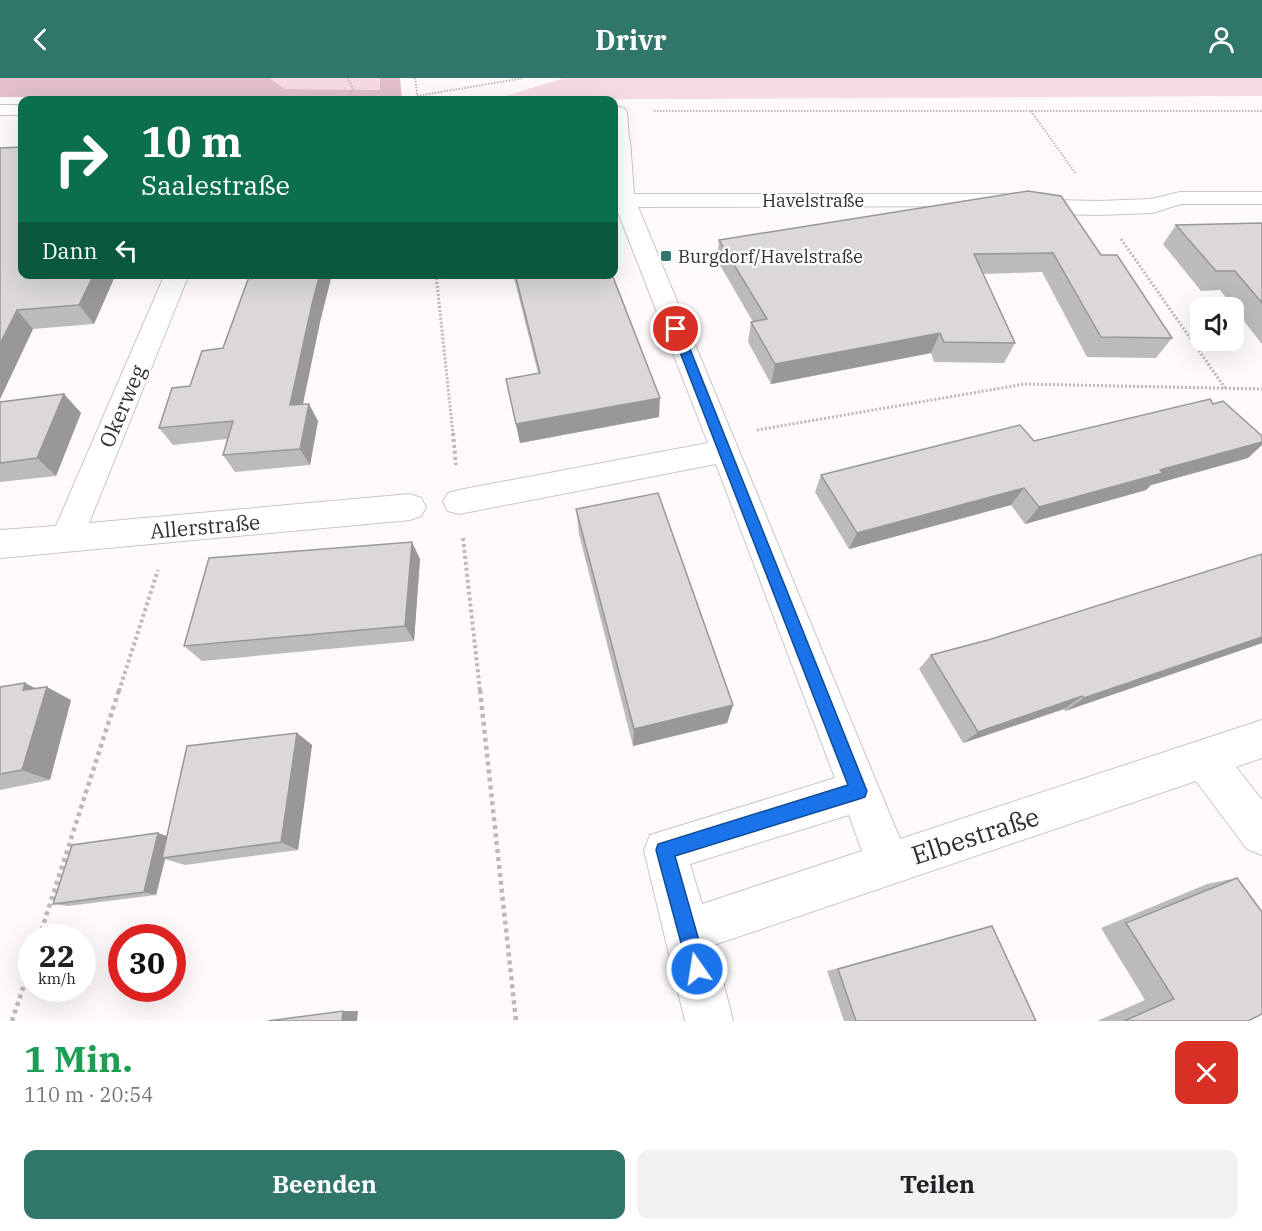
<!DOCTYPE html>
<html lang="de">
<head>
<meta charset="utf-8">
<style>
	body { margin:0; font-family:"IBM Plex Serif",serif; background:#f2f2f2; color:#202124; height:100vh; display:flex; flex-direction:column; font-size:22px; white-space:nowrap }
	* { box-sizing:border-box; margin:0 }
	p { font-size:20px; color:#757577 }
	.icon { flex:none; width:33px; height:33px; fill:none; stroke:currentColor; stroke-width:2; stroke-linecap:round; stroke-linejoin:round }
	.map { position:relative; height:943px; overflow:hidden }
	.details { display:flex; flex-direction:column; background:#fff; flex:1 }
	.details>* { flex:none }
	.top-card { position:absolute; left:18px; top:18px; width:600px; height:183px; border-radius:12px; box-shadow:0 6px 24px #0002; background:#0b6e4f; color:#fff; overflow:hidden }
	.buttons { position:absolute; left:1190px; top:219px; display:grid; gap:12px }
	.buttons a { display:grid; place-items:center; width:54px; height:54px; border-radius:12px; background:#fff; box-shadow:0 6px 24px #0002; font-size:30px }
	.speed { position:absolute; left:18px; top:846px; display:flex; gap:12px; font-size:30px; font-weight:700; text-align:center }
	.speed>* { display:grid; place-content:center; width:78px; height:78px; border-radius:50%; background:#fff; box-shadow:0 6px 24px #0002; line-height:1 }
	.speed small { font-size:15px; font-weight:400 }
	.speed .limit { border:9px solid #d22; background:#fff; color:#111 }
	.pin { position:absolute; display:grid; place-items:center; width:51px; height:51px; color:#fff; margin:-26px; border:3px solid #fff; border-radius:50%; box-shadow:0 2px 6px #0007 }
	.me { position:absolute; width:66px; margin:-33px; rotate:347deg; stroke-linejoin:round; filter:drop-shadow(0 0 4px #0008) }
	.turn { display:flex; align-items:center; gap:21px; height:126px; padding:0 24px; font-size:27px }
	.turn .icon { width:78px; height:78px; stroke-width:2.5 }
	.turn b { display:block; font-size:42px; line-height:51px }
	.then { display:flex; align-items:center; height:57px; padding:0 24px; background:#0003; gap:12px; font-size:22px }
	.round { display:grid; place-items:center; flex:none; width:63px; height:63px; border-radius:12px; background:#f2f2f2 }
	.overview { display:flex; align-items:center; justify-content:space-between; height:102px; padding:0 24px }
	h1 { font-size:36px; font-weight:700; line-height:45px; color:#1e9e55 }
	.button { display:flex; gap:12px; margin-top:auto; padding:12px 24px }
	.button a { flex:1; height:69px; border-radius:12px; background:#31766b; color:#fff; font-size:24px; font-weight:700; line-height:69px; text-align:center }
	.button a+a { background:#f2f2f2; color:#202124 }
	header { display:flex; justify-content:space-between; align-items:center; height:78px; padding:0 24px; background:#31766b; color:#fff; font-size:27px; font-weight:700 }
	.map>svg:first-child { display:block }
	.green { fill:#f7dbe2 }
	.forest { fill:#e3c0c9 }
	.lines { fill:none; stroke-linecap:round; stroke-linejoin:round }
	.lane-casing { stroke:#cac5c6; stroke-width:2 }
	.street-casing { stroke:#cac5c6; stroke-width:2 }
	.path-far3 { stroke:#bcb8b9; stroke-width:2; stroke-dasharray:1.5 1.5; stroke-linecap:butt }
	.path-far2 { stroke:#bcb8b9; stroke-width:3; stroke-dasharray:2 2; stroke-linecap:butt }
	.path-far1 { stroke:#bcb8b9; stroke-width:4; stroke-dasharray:3 3; stroke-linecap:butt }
	.path { stroke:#bcb8b9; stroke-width:4.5; stroke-dasharray:4 4; stroke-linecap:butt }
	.lane { fill:#fff; fill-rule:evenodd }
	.street { fill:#fff; fill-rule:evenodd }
	.wall { fill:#bdbabb }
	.shaded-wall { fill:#9a9798 }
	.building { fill:#dcd8d9; stroke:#9a9798; stroke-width:1.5 }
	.route { fill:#1a73e8; stroke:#114b97; stroke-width:1.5 }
	.poi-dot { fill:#31766b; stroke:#fff; stroke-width:2 }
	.labels { text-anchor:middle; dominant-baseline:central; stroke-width:4.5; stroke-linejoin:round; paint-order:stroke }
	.far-street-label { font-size:18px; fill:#323031; stroke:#fff }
	.far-poi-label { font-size:18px; fill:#323031; stroke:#fff; text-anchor:start }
	.street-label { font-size:21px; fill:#323031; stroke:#fff }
	.near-street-label { font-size:26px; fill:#323031; stroke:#fff }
</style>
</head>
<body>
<header><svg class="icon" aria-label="back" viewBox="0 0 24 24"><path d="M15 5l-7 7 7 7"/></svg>Drivr<svg class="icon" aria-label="person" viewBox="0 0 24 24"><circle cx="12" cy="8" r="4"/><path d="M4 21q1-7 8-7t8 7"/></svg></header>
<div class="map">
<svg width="1262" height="943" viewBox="0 0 1262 943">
	<rect width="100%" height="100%" fill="#fefafb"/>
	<path class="green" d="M 270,0 L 380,0 L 381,12 L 283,11 Z
		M 564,0 L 1262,0 L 1262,18 L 494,22 Z"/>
	<path class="forest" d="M 0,0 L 270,0 L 284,11 L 380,12 L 380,0 L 400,0 L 402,21 L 0,19 Z"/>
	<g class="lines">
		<defs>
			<path id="lane" d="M 0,27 L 22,27 L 22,37 L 0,37 Z
				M 614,28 L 624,30 L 627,34 L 629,62 L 620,67 L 614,66 Z"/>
			<path id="street" d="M 620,56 L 630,62 L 634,116 L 1002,116 L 1053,122 L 1099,123 L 1151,121 L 1180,114 L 1262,114 L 1262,126 L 1181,126 L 1152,135 L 1099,137 L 1053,136 L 1002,128 L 638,129 L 900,761 L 1262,642 L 1262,680 L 1236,689 L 1262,722 L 1262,777 L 1247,771 L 1196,703 L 714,867 L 733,943 L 685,943 L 644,772 L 650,757 L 835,700 L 716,386 L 459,436 L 448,433 L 443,424 L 448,415 L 459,412 L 708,365 L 614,124 L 614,58 ZM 849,737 L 862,773 L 702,826 L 690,786 Z
				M 165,196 L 189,196 L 89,445 L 410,416 L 421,420 L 426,429 L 421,438 L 410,442 L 0,480 L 0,452 L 56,448 Z"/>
		</defs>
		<use href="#lane" class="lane-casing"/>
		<use href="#street" class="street-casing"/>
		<path class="path-far3" d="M 415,0 L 418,22
			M 417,18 L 523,0
			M 346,22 L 353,11 L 348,0
			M 654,33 L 1262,33
			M 1031,33 L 1076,96"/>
		<path class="path-far2" d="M 1121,161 L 1225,310
			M 436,196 L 453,356
			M 757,352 L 1025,306 L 1262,311"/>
		<path class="path-far1" d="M 453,355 L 456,387
			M 463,460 L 480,613
			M 119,613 L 158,492"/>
		<path class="path" d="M 480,612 L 516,943
			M 39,860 L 119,612
			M 12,943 L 32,883"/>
		<use href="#lane" class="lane"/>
		<use href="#street" class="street"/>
	</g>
	<path class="wall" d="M 0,70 L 22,196 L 116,196 L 94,246 L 33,251 L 0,321 Z
		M 1262,145 L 1262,266 L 1220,212 L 1201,213 L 1163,166 L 1176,147 Z
		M 719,162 L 1101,177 L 1172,260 L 1156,280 L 1087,279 L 1042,194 L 983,196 L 1015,265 L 1004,285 L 934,284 L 931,275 L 771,306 L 748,264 L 751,244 L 753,244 L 717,182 Z
		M 226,196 L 332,196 L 320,244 L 303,326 L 318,343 L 310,387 L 235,394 L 223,377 L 227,361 L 173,367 L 159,350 L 190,308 L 223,270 L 250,198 L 227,200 Z
		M 513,196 L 608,196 L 659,339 L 520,365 L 506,301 L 538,295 Z
		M 64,316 L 81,335 L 56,398 L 0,404 L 0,324 Z
		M 1034,363 L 1248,380 L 1151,407 L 1146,412 L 1025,446 L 1011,427 L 849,471 L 815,414 L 821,397 Z
		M 576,431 L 733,627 L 727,645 L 633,668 L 579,456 Z
		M 1262,476 L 1262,565 L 1065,633 L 1064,631 L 963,665 L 919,591 L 931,577 L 988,562 Z
		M 420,481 L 414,563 L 202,583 L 184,568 Z
		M 0,609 L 36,610 L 71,622 L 50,702 L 0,712 Z
		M 297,655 L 312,667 L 298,772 L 185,787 L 165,781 L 156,817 L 68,828 L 53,826 L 158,755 L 167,758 Z
		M 1237,800 L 1248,943 L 1097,943 L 1145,922 L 1101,850 L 1207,806 Z
		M 992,848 L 1036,943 L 844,943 L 827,893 Z"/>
	<path class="shaded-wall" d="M 94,196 L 116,196 L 94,246 L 79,227 Z
		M 320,196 L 332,196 L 320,244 L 299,344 L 290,327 L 312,226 Z
		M 17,232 L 33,251 L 0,321 L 0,266 Z
		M 940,255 L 931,275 L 771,306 L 775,286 Z
		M 64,316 L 81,335 L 56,398 L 37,380 Z
		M 660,320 L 659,339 L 520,365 L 516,346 Z
		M 309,326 L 318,343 L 310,387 L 300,371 Z
		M 1262,364 L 1262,367 L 1248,380 L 1151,407 L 1146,412 L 1025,446 L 1039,429 L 1160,392 Z
		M 1024,410 L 1011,427 L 849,471 L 857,455 Z
		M 412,464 L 420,481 L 414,563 L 405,548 Z
		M 1262,559 L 1262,565 L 1065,633 L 1084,620 Z
		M 25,605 L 45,615 L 47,609 L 71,622 L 50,702 L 22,692 L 23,612 Z
		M 1082,618 L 1064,631 L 963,665 L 978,654 Z
		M 733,627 L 727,645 L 633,668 L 634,651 Z
		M 297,655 L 312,667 L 298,772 L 281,764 Z
		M 158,755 L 169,759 L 162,780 L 165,781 L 156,817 L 144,814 Z
		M 343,933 L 358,933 L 357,943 L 342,943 Z"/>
	<path class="building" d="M 22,69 L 22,196 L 94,196 L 79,227 L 17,232 L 0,266 L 0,70 Z
		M 1028,113 L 1061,118 L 1101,177 L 1117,177 L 1172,260 L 1101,259 L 1053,175 L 974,176 L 1015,265 L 944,264 L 940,255 L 775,286 L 751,244 L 767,241 L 719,162 Z
		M 1262,145 L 1262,225 L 1235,193 L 1216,193 L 1176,147 Z
		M 250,196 L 320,196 L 312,226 L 290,327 L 309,326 L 300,371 L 223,377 L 233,343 L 159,350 L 172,310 L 190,308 L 202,273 L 223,270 Z
		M 515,196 L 608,196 L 609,200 L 613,199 L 660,320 L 516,346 L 506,301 L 540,295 Z
		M 64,316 L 37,380 L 0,385 L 0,324 Z
		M 1210,321 L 1213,326 L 1223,323 L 1262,358 L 1262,364 L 1160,392 L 1163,395 L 1039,429 L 1024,410 L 857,455 L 821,397 L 1020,347 L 1034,363 Z
		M 658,415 L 733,627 L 634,651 L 576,431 Z
		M 412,464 L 405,548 L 184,568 L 209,480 Z
		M 1262,476 L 1262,559 L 1084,620 L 1082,618 L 978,654 L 931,577 L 988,562 Z
		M 25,605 L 23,612 L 47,609 L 22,692 L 0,696 L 0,609 Z
		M 297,655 L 281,764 L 162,780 L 187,668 Z
		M 158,755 L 144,814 L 53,826 L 72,767 Z
		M 1237,800 L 1262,834 L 1262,936 L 1248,943 L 1124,943 L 1174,921 L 1126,845 Z
		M 992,848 L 1036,943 L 856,943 L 838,891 Z
		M 343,933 L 342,943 L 268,943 Z"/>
	<path class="route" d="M 676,248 L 682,251 L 867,713 L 865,719 L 859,721 L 675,778 L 707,891 L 704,898 L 697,901 L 690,898 L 688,891 L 656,772 L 658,766 L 848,707 L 671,251 Z"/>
	<rect class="poi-dot" x="660" y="172" width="12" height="12" rx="3"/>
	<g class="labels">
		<g class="far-street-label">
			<text x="813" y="122">Havelstraße</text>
		</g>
		<g class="far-poi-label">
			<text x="678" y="178">Burgdorf/Havelstraße</text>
		</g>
		<g class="street-label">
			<text transform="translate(122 328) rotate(-67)">Okerweg</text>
			<text transform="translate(205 448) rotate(-5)">Allerstraße</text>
		</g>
		<g class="near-street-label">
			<text transform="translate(975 757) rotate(-18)">Elbestraße</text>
		</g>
	</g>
</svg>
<div class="buttons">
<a><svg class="icon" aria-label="sound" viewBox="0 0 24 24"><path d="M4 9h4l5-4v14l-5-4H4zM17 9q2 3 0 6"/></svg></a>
</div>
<div class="speed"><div>22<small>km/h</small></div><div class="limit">30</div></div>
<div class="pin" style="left:676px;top:251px;background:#d93025"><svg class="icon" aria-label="arrive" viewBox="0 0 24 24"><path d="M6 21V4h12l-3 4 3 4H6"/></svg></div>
<svg class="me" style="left:697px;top:891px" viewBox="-20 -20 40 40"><circle r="17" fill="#1a73e8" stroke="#fff" stroke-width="3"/><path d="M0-11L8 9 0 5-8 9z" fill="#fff"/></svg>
<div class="top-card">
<div class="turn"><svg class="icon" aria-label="right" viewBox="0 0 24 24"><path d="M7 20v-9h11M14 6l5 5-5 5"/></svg><div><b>10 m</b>Saalestraße</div></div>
<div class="then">Dann<svg class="icon" aria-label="left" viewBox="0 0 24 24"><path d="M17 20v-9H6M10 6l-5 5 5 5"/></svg></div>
</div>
</div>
<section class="details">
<div class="overview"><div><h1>1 Min.</h1><p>110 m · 20:54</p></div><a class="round" style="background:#d93025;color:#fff"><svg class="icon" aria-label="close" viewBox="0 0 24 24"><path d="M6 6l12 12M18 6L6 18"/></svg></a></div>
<div class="button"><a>Beenden</a><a>Teilen</a></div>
</section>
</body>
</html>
